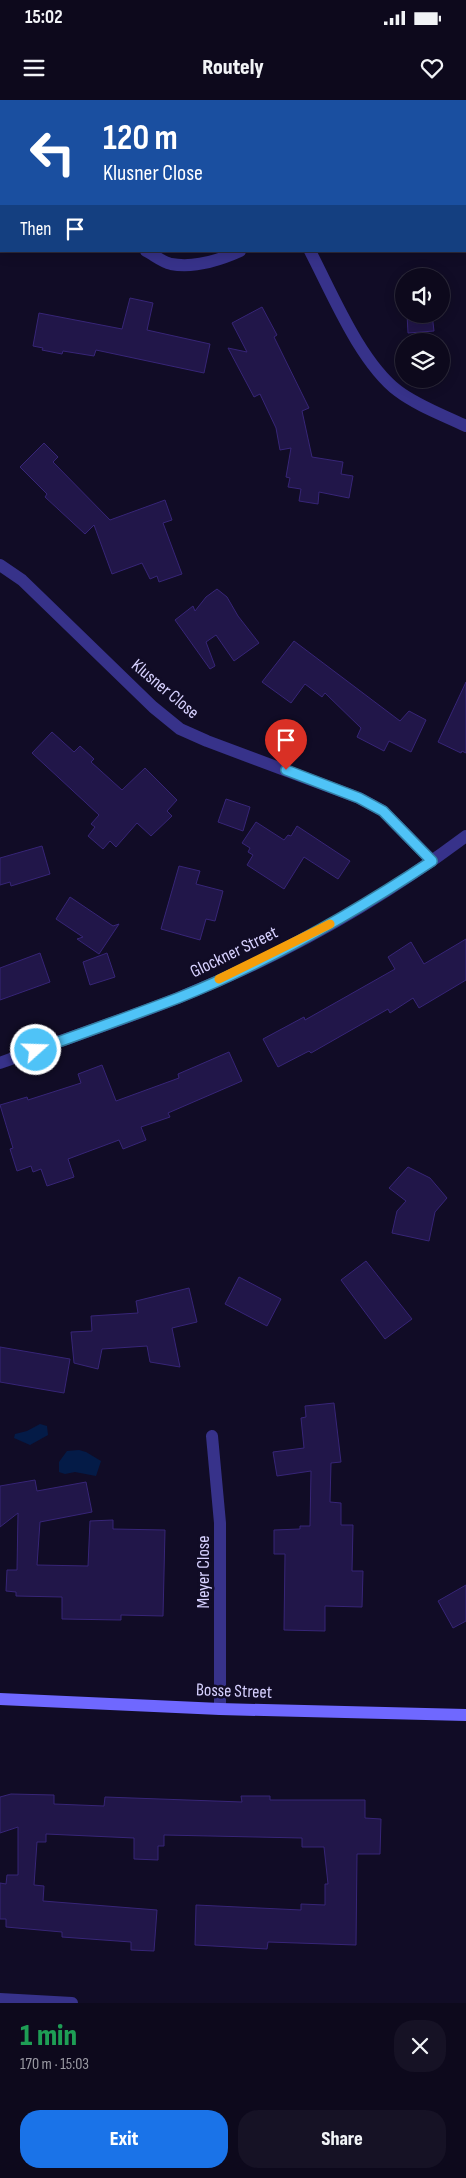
<!DOCTYPE html>
<html lang="en">
<head>
<meta charset="utf-8">
<style>
	body { margin:0; font-family:"Sofia Sans Condensed",sans-serif; background:#161225; color:#f1f3f6; height:100vh; display:flex; flex-direction:column; font-size:19px; white-space:nowrap }
	* { box-sizing:border-box; margin:0 }
	p { font-size:16px; color:#9a9aa3 }
	.icon { flex:none; width:28px; height:28px; fill:none; stroke:currentColor; stroke-width:2; stroke-linecap:round; stroke-linejoin:round }
	.map { position:relative; height:1903px; overflow:hidden }
	.side { display:flex; flex-direction:column; background:#0d091c; flex:1 }
	.side>* { flex:none }
	.hud { position:absolute; left:0px; top:0px; width:466px; height:152px; box-shadow:0 2px 12px #0003,0 0 0 1px #2d2a3b; background:#1a4fa0; color:#fff; overflow:hidden }
	.fabs { position:absolute; left:395px; top:168px; display:grid; gap:10px }
	.fabs a { display:grid; place-items:center; width:55px; height:55px; border-radius:50%; background:#0d091c; box-shadow:0 2px 12px #0003,0 0 0 1px #2d2a3b; font-size:25px }
	.pin { position:absolute; display:grid; place-items:center; width:42px; height:42px; color:#fff; margin:-51px -21px; border-radius:50% 50% 50% 0; rotate:-45deg; box-shadow:0 0 5px #0007 }
	.pin .icon { rotate:45deg }
	.me { position:absolute; width:55px; margin:-28px; rotate:70deg; stroke-linejoin:round; filter:drop-shadow(0 0 4px #0008) }
	.turn { display:flex; align-items:center; gap:18px; height:105px; padding:0 20px; font-size:22px }
	.turn .icon { width:65px; height:65px; stroke-width:2.5 }
	.turn b { display:block; font-size:35px; line-height:42px }
	.then { display:flex; align-items:center; height:48px; padding:0 20px; background:#0003; gap:10px; font-size:19px }
	.round { display:grid; place-items:center; flex:none; width:52px; height:52px; border-radius:20px; background:#161225 }
	.head { display:flex; align-items:center; justify-content:space-between; height:85px; padding:0 20px }
	h1 { font-size:30px; font-weight:800; line-height:38px; color:#1e9e55 }
	.action { display:flex; gap:10px; margin-top:auto; padding:10px 20px }
	.action a { flex:1; height:58px; border-radius:20px; background:#1a73e8; color:#fff; font-size:20px; font-weight:800; line-height:58px; text-align:center }
	.action a+a { background:#161225; color:#f1f3f6 }
	.status { display:flex; justify-content:space-between; align-items:center; height:35px; padding:0 25px; background:#0d091c; direction:ltr }
	.status svg { height:14px; fill:currentColor }
	header { display:flex; justify-content:space-between; align-items:center; height:65px; padding:0 20px; background:#0d091c; font-size:22px; font-weight:800 }
	.map>svg:first-child { display:block }
	.water { fill:#041b47 }
	.building { fill:#211649; stroke:#372577 }
	.lines { fill:none; stroke-linecap:round; stroke-linejoin:round }
	.street { stroke:#37328a; stroke-width:12 }
	.secondary { stroke:#6f68ff; stroke-width:12 }
	.route-casing { stroke:#337fa1; stroke-width:12 }
	.route { stroke:#4fc3f7; stroke-width:9 }
	.slow { stroke:#f59e0b; stroke-width:9 }
	.labels { text-anchor:middle; dominant-baseline:central; stroke-width:5; stroke-linejoin:round; paint-order:stroke }
	.street-label { font-size:18px; fill:#d7d1ff; stroke:#110c26 }
</style>
</head>
<body>
<div class="status"><b>15:02</b><svg viewBox="0 0 49 12"><path d="M0 12V9h3v3zM5 12V6h3v6zM10 12V3h3v9zM15 12V0h3v12zM26 1h20v11H26zM47 4h2v5h-2z"/></svg></div>
<header><svg class="icon" aria-label="menu" viewBox="0 0 24 24"><path d="M4 6h16M4 12h16M4 18h16"/></svg>Routely<svg class="icon" aria-label="heart" viewBox="0 0 24 24"><path d="M12 20l-8-8c-3-5 5-10 8-4 3-6 11-1 8 4z"/></svg></header>
<div class="map">
<svg width="466" height="1903" viewBox="0 0 466 1903">
	<rect width="100%" height="100%" fill="#110c26"/>
	<path class="water" d="M 40,1324 L 47,1326 L 48,1335 L 30,1345 L 14,1338 L 15,1334 L 27,1331 Z
		M 79,1350 L 86,1352 L 101,1361 L 96,1376 L 75,1372 L 65,1374 L 59,1372 L 59,1362 L 67,1351 Z"/>
	<path class="building" d="M 130,198 L 153,203 L 147,230 L 210,244 L 204,273 L 96,250 L 94,256 L 63,251 L 62,254 L 42,250 L 43,248 L 33,246 L 39,213 L 122,229 Z
		M 262,207 L 277,235 L 274,237 L 309,308 L 302,311 L 312,357 L 343,362 L 341,374 L 353,376 L 349,398 L 319,392 L 318,404 L 299,401 L 301,389 L 288,387 L 290,378 L 286,377 L 291,348 L 280,350 L 276,328 L 260,294 L 254,297 L 228,248 L 247,252 L 232,223 Z
		M 407,214 L 432,214 L 434,231 L 408,233 Z
		M 44,343 L 58,357 L 53,362 L 110,420 L 165,400 L 172,420 L 163,423 L 182,474 L 159,482 L 157,476 L 150,479 L 142,463 L 112,474 L 94,425 L 85,434 L 45,397 L 47,394 L 20,367 Z
		M 217,489 L 227,497 L 238,516 L 259,543 L 234,561 L 216,535 L 206,542 L 215,566 L 210,569 L 175,520 L 193,506 L 195,511 L 206,497 Z
		M 294,541 L 400,621 L 409,611 L 426,620 L 411,652 L 389,641 L 384,651 L 357,637 L 361,628 L 325,593 L 322,597 L 305,584 L 291,603 L 262,582 Z
		M 466,582 L 466,653 L 462,651 L 461,653 L 438,642 Z
		M 52,632 L 74,652 L 80,646 L 94,659 L 91,662 L 122,690 L 145,668 L 177,700 L 167,711 L 172,716 L 151,736 L 137,723 L 116,747 L 110,741 L 103,749 L 88,736 L 95,727 L 91,724 L 99,715 L 32,653 Z
		M 226,699 L 250,707 L 243,731 L 218,722 Z
		M 256,722 L 284,740 L 288,735 L 291,736 L 297,726 L 350,761 L 338,779 L 304,757 L 284,789 L 247,765 L 253,755 L 248,752 L 250,748 L 242,743 Z
		M 42,746 L 50,774 L 11,786 L 10,782 L 0,785 L 0,758 Z
		M 179,766 L 200,771 L 196,784 L 223,791 L 215,821 L 206,819 L 200,840 L 161,829 Z
		M 70,797 L 113,826 L 119,824 L 99,854 L 77,839 L 83,837 L 56,819 Z
		M 466,839 L 466,880 L 419,908 L 413,898 L 390,913 L 388,909 L 311,953 L 309,951 L 278,967 L 263,939 L 304,917 L 305,920 L 395,869 L 388,857 L 411,842 L 424,864 Z
		M 40,853 L 50,882 L 0,900 L 0,868 Z
		M 107,853 L 115,877 L 90,885 L 83,862 Z
		M 229,952 L 242,981 L 168,1013 L 170,1017 L 141,1027 L 146,1040 L 123,1049 L 119,1040 L 68,1059 L 74,1077 L 47,1086 L 41,1069 L 33,1072 L 31,1066 L 17,1071 L 10,1049 L 13,1048 L 0,1005 L 27,997 L 28,1000 L 81,983 L 78,974 L 102,965 L 116,1001 L 179,978 L 178,974 Z
		M 408,1067 L 430,1078 L 447,1098 L 435,1112 L 429,1141 L 392,1133 L 397,1111 L 406,1101 L 389,1088 Z
		M 366,1161 L 412,1219 L 385,1239 L 341,1180 Z
		M 239,1177 L 281,1199 L 267,1226 L 225,1204 Z
		M 189,1188 L 197,1222 L 172,1228 L 180,1267 L 150,1262 L 147,1246 L 102,1249 L 98,1269 L 74,1263 L 71,1232 L 92,1231 L 91,1216 L 138,1213 L 136,1201 Z
		M 0,1247 L 70,1259 L 64,1293 L 0,1282 Z
		M 334,1303 L 341,1362 L 331,1363 L 330,1402 L 341,1403 L 341,1425 L 353,1425 L 352,1471 L 363,1471 L 362,1507 L 325,1506 L 325,1531 L 284,1530 L 285,1454 L 274,1454 L 274,1430 L 300,1429 L 300,1426 L 310,1426 L 311,1371 L 277,1376 L 273,1352 L 304,1348 L 301,1318 L 306,1317 L 305,1306 Z
		M 35,1380 L 37,1391 L 86,1382 L 92,1412 L 40,1422 L 37,1465 L 88,1466 L 90,1421 L 113,1420 L 113,1429 L 165,1430 L 163,1516 L 121,1515 L 121,1520 L 62,1519 L 62,1497 L 16,1496 L 16,1492 L 6,1491 L 7,1470 L 17,1470 L 18,1413 L 0,1427 L 0,1386 Z
		M 466,1485 L 466,1521 L 453,1528 L 438,1501 Z
		M 11,1694 L 54,1695 L 54,1704 L 104,1706 L 105,1697 L 242,1702 L 241,1696 L 270,1696 L 270,1700 L 365,1700 L 365,1718 L 381,1719 L 380,1754 L 357,1754 L 356,1845 L 268,1842 L 267,1849 L 195,1845 L 196,1805 L 301,1810 L 301,1804 L 325,1805 L 325,1784 L 328,1784 L 324,1747 L 302,1747 L 302,1738 L 164,1735 L 164,1746 L 158,1746 L 158,1760 L 134,1759 L 134,1738 L 46,1734 L 46,1742 L 37,1742 L 34,1785 L 44,1786 L 43,1801 L 157,1810 L 154,1851 L 131,1850 L 131,1842 L 62,1837 L 62,1832 L 6,1827 L 6,1819 L 0,1819 L 0,1783 L 6,1784 L 7,1775 L 18,1775 L 18,1727 L 0,1733 L 0,1697 Z"/>
	<g class="lines">
		<path class="street" d="M 230,0 L 231,1
			M 0,74 L 1,75
			M 146,151 C 154,155 162,162 171,164 C 193,168 220,160 240,151
			M 310,151 C 332,193 360,262 398,291 C 418,306 443,315 466,326
			M 0,465 L 22,480 L 153,607 L 180,629 L 207,641 L 359,698 L 383,711 L 432,761
			M 0,963 C 59,941 120,921 178,898 C 280,857 378,802 466,736
			M 212,1336 L 220,1423 L 220,1609
			M 0,1899 L 72,1903"/>
		<path class="secondary" d="M 0,1599 L 220,1609 L 466,1615"/>
	</g>
	<g class="lines">
		<defs>
			<path id="route" d="M 36,950 C 83,933 131,916 178,898 C 268,862 352,814 432,761 L 383,711 L 359,698 L 286,670"/>
		</defs>
		<use href="#route" class="route-casing"/>
		<use href="#route" class="route"/>
		<path class="slow" d="M 219,879 L 330,824"/>
	</g>
	<g class="labels">
		<g class="street-label">
			<text transform="translate(165 589) rotate(40)">Klusner Close</text>
			<text transform="translate(234 852) rotate(-26)">Glockner Street</text>
			<text transform="translate(203 1472) rotate(-90)">Meyer Close</text>
			<text transform="translate(234 1591) rotate(2)">Bosse Street</text>
		</g>
	</g>
</svg>
<div class="fabs">
<a><svg class="icon" aria-label="sound" viewBox="0 0 24 24"><path d="M4 9h4l5-4v14l-5-4H4zM17 9q2 3 0 6"/></svg></a>
<a><svg class="icon" aria-label="layers" viewBox="0 0 24 24"><path d="M12 4l9 5-9 5-9-5zM3 14l9 5 9-5"/></svg></a>
</div>
<div class="pin" style="left:286px;top:670px;background:#d93025"><svg class="icon" aria-label="arrive" viewBox="0 0 24 24"><path d="M6 21V4h12l-3 4 3 4H6"/></svg></div>
<svg class="me" style="left:36px;top:950px" viewBox="-20 -20 40 40"><circle r="17" fill="#4fc3f7" stroke="#fff" stroke-width="3"/><path d="M0-11L8 9 0 5-8 9z" fill="#fff"/></svg>
<div class="hud">
<div class="turn"><svg class="icon" aria-label="left" viewBox="0 0 24 24"><path d="M17 20v-9H6M10 6l-5 5 5 5"/></svg><div><b>120 m</b>Klusner Close</div></div>
<div class="then">Then<svg class="icon" aria-label="arrive" viewBox="0 0 24 24"><path d="M6 21V4h12l-3 4 3 4H6"/></svg></div>
</div>
</div>
<section class="side">
<div class="head"><div><h1>1 min</h1><p>170 m · 15:03</p></div><a class="round"><svg class="icon" aria-label="close" viewBox="0 0 24 24"><path d="M6 6l12 12M18 6L6 18"/></svg></a></div>
<div class="action"><a>Exit</a><a>Share</a></div>
</section>
</body>
</html>
